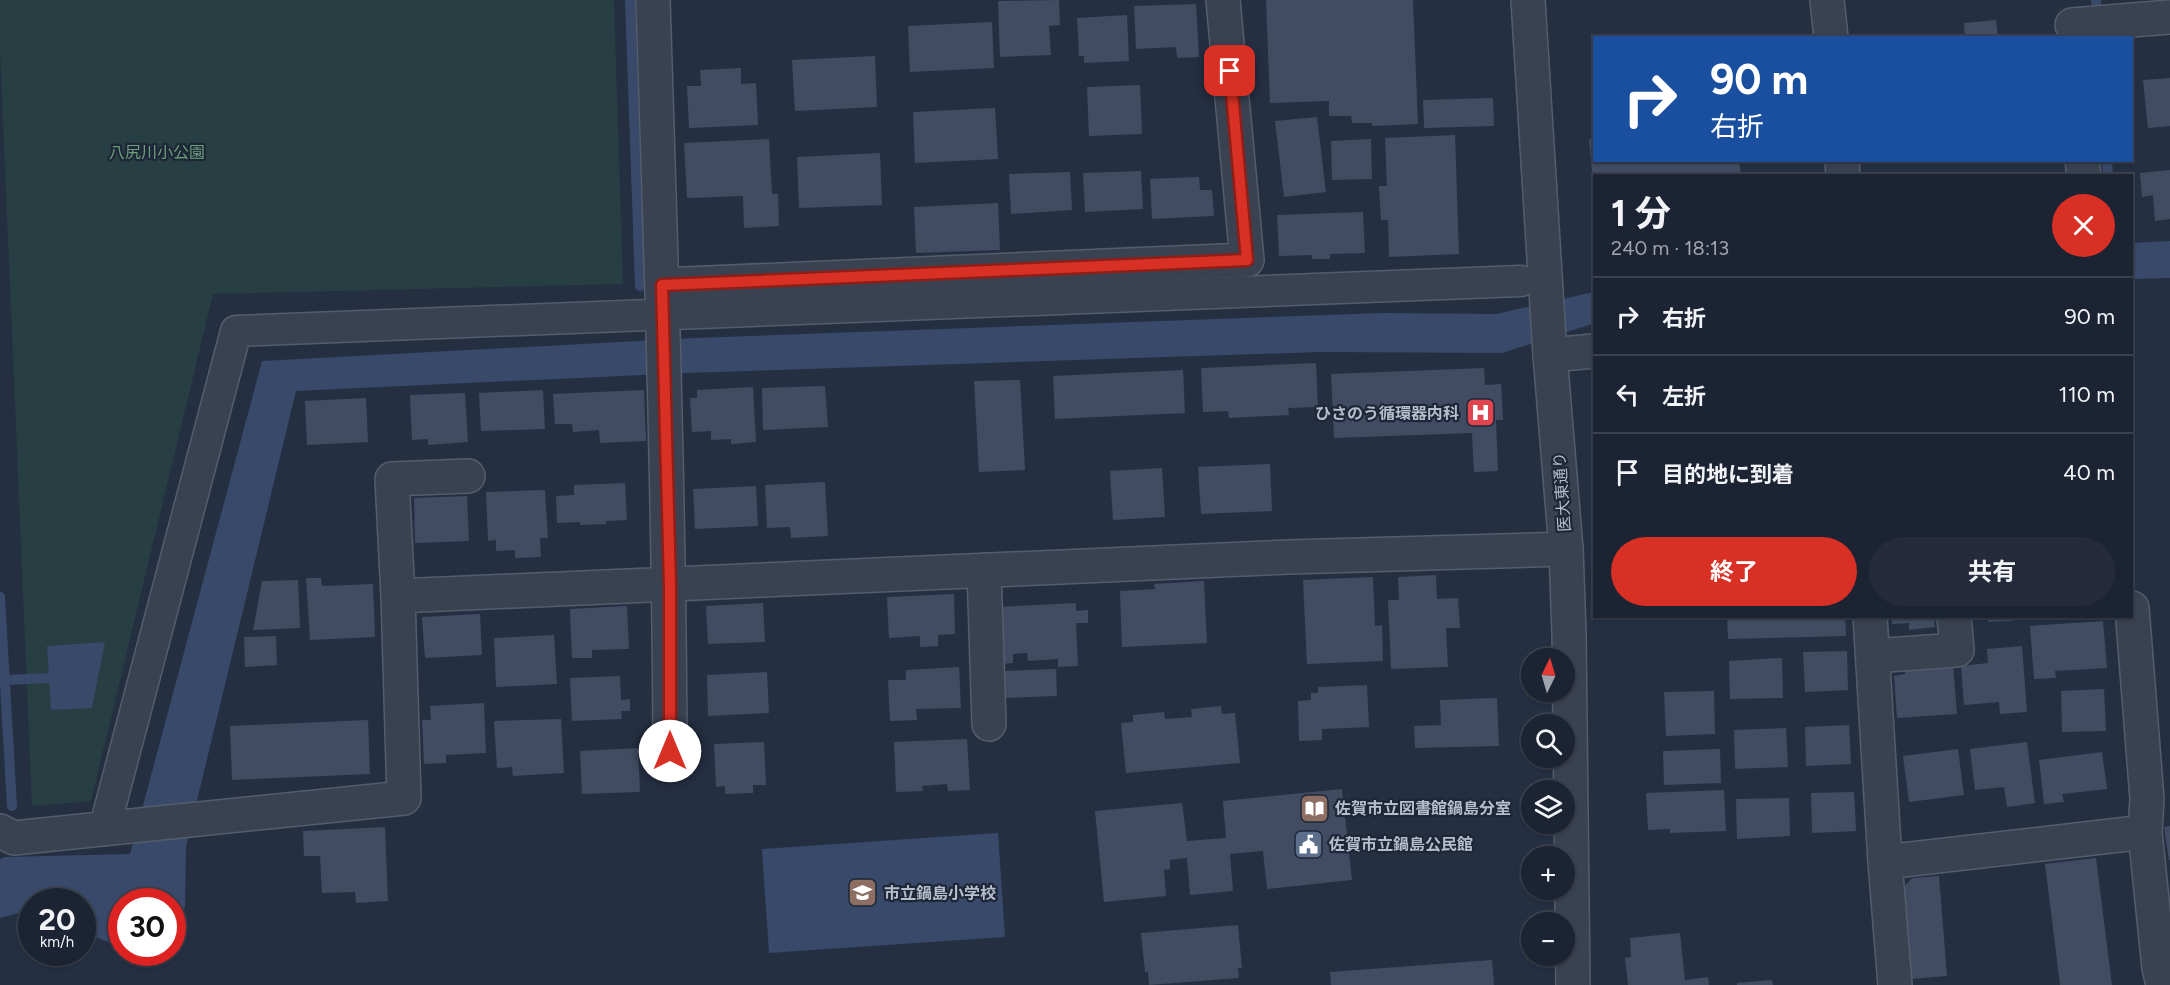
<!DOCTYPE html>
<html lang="ja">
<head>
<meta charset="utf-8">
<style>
	body { margin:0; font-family:Figtree,"Noto Sans JP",sans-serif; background:#252b3a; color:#f1f3f6; height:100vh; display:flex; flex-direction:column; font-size:22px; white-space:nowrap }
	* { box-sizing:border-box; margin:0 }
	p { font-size:20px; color:#a0a4ac }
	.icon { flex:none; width:33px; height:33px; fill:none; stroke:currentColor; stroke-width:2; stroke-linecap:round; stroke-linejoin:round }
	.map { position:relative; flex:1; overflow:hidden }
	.sheet { position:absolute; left:1593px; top:174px; width:540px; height:444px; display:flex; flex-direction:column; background:#1c2332; border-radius:0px; box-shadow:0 2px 4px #0004,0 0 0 2px #3a404d }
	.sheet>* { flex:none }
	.banner { position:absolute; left:1593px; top:36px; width:540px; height:126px; border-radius:0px; box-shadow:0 2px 4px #0004,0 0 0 2px #3a404d; background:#1a4fa0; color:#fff; overflow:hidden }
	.needle { width:39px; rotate:5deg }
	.fabs { position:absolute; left:1521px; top:648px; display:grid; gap:12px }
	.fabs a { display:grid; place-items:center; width:54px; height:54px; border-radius:50%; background:#1c2332; box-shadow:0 2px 4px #0004,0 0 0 2px #3a404d; font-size:30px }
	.speed { position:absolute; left:18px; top:888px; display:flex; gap:12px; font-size:30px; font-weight:700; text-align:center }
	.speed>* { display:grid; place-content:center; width:78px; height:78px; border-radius:50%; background:#1c2332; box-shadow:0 2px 4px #0004,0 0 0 2px #3a404d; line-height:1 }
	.speed small { font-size:15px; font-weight:400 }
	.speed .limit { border:9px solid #d22; background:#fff; color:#111 }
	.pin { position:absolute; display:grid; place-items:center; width:51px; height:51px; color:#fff; margin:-26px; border-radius:12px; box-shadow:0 3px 9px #0006 }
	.me { position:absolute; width:66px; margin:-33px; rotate:0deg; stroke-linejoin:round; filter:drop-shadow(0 0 4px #0008) }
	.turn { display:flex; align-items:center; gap:21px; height:126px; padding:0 18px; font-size:27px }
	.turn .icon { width:78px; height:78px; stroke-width:2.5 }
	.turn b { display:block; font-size:42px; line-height:51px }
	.round { display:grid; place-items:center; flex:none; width:63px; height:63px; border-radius:32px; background:#252b3a }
	.headline { display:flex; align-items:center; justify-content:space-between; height:102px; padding:0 18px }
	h1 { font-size:36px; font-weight:700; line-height:45px }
	.action { display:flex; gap:12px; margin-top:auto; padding:12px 18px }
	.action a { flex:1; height:69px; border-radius:36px; background:#d93025; color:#fff; font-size:24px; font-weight:700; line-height:69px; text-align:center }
	.action a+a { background:#252b3a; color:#f1f3f6 }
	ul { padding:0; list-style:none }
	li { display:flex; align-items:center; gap:18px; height:78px; padding:0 18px; border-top:2px solid #3a404d }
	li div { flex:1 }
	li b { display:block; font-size:22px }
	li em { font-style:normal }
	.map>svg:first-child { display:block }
	.green { fill:#273e43 }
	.water { fill:#38496a }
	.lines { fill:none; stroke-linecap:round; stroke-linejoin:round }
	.stream { stroke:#38496a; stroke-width:10 }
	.building { fill:#414c62 }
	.pedestrian-casing { stroke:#545d6c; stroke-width:33 }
	.minor-casing { stroke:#545d6c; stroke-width:36 }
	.tertiary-casing { stroke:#545d6c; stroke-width:36 }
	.pedestrian { stroke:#3a4252; stroke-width:30 }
	.minor { stroke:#3a4252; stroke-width:33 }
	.tertiary { stroke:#3a4252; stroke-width:33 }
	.route-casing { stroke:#8d1f18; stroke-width:15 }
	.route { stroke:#d93025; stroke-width:10 }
	.labels { text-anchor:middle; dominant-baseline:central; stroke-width:4.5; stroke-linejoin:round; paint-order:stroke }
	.park-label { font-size:16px; fill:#6d9e7c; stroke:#1e2737 }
	.poi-label { font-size:16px; font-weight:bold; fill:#b6bdcc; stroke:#1e2737; text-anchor:start }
	.street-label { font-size:16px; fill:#b6bdcc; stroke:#1e2737 }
</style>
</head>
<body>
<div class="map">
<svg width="2170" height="985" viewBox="0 0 2170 985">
	<rect width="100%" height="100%" fill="#252f42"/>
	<path class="green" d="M 0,0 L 614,0 L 623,284 L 213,294 L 91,801 L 32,806 L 0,50 Z"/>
	<path class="water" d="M 2170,241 L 2170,278 L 2132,279 L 2132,243 Z
		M 1594,292 L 1594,326 L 1592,324 L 1502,353 L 1321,352 L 686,373 L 296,391 L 186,846 L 185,907 L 173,924 L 172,902 L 122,902 L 121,947 L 83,932 L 82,902 L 32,902 L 31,913 L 27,911 L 0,918 L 0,859 L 4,857 L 130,854 L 262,361 L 695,338 L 1382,313 L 1496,314 Z
		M 105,642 L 92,708 L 51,710 L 47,646 Z
		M 998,833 L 1005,937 L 769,953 L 762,849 Z"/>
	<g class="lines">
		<path class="stream" d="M 630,0 L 640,286
			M 2096,0 L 2097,21
			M 2107,160 L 2108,176
			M 0,597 L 12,806
			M 5,680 L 50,678"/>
	</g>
	<path class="building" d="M 1059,0 L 1060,25 L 1049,26 L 1051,55 L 1000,57 L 998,1 Z
		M 1266,0 L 1413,0 L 1418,124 L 1372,126 L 1372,123 L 1352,123 L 1351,116 L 1329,116 L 1329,101 L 1270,103 Z
		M 1196,4 L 1199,57 L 1177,58 L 1176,47 L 1136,49 L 1134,6 Z
		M 1127,15 L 1129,61 L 1084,63 L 1084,56 L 1079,56 L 1077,18 Z
		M 1996,20 L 1998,38 L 1965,38 L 1964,23 Z
		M 992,22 L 994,68 L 910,72 L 908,26 Z
		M 875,56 L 877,107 L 795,111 L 792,60 Z
		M 741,68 L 741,84 L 756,83 L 758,125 L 689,128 L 687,86 L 701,86 L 700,70 Z
		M 2170,78 L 2170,126 L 2148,128 L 2143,80 Z
		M 1140,85 L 1142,134 L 1089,136 L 1087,87 Z
		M 1493,98 L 1494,126 L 1424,128 L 1423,100 Z
		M 995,108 L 998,159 L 915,163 L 913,112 Z
		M 1317,117 L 1326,192 L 1284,197 L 1275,121 Z
		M 1455,135 L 1459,254 L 1389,257 L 1388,220 L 1381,220 L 1379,186 L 1387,186 L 1385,138 Z
		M 1594,138 L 1594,160 L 1739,160 L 1741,176 L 1594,176 L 1594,182 L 1593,182 L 1589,139 Z
		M 769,139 L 772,194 L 778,194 L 779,226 L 744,228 L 743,196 L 687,198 L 684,143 Z
		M 1371,139 L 1372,179 L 1332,180 L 1331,141 Z
		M 880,153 L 882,205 L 799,208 L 797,157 Z
		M 2170,170 L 2170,219 L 2155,221 L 2153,195 L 2142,197 L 2140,173 Z
		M 1141,171 L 1143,209 L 1085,212 L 1083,173 Z
		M 1070,172 L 1072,210 L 1011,214 L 1009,174 Z
		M 1199,177 L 1200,190 L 1212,190 L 1214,216 L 1152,219 L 1150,179 Z
		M 998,203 L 1000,250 L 916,253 L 914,207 Z
		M 1363,212 L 1365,253 L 1330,254 L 1330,259 L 1312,259 L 1312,255 L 1279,256 L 1277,215 Z
		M 1316,363 L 1318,407 L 1288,408 L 1289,415 L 1229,418 L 1228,411 L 1203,412 L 1201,368 Z
		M 1484,368 L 1485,385 L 1501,384 L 1503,420 L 1496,420 L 1498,471 L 1474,472 L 1472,433 L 1334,438 L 1331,374 Z
		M 1183,370 L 1185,413 L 1055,419 L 1053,376 Z
		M 1020,380 L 1025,470 L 979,472 L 974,381 Z
		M 825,386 L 828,427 L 763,430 L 762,388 Z
		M 753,387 L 756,442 L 731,444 L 731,439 L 711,440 L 711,431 L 692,432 L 690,398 L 697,398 L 697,390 Z
		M 543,390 L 545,429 L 481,431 L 479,393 Z
		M 644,390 L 646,441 L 600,443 L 599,430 L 573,432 L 572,424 L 555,424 L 553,394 Z
		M 465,393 L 468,442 L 428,445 L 428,439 L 412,440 L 410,395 Z
		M 366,398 L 368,442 L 307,445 L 305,401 Z
		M 1270,464 L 1272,511 L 1201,514 L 1198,467 Z
		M 1162,468 L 1165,517 L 1113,520 L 1110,471 Z
		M 825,482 L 828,536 L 791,538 L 790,527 L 767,528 L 765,485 Z
		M 625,483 L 627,520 L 606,521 L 606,524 L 580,525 L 580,522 L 557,523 L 556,496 L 574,495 L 574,485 Z
		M 756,486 L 758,526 L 695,529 L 693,489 Z
		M 545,490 L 548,538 L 540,538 L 541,557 L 515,558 L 515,550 L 496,551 L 496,540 L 488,541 L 486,492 Z
		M 467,496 L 469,541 L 415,543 L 414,498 Z
		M 1436,575 L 1437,599 L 1458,598 L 1460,628 L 1446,628 L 1448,667 L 1391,669 L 1388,600 L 1399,600 L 1398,577 Z
		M 1373,577 L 1375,626 L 1382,625 L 1383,661 L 1307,664 L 1303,580 Z
		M 306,578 L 321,578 L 322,586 L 373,584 L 375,637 L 310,640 Z
		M 298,580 L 300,628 L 253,630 L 262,581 Z
		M 1204,581 L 1207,643 L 1122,647 L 1120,591 L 1155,589 L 1154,584 Z
		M 954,594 L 955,634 L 938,635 L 938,646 L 920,647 L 920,636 L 889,638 L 887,597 Z
		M 763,603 L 765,642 L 708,644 L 706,606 Z
		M 1076,603 L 1076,611 L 1088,610 L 1088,623 L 1076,623 L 1078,666 L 1058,667 L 1058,659 L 1028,661 L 1027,653 L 1013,654 L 1013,663 L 1002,664 L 999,607 Z
		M 627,606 L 629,649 L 592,650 L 592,658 L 572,658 L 570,609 Z
		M 480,614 L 482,655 L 425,658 L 422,617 Z
		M 1727,616 L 1845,616 L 1846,636 L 1728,639 Z
		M 1891,616 L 1943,616 L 1943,620 L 1934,621 L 1935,627 L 1909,630 L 1909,623 L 1892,624 Z
		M 1988,616 L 2013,616 L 2013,621 L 1988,622 Z
		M 2103,621 L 2107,668 L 2055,671 L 2056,678 L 2034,679 L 2030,626 Z
		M 554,635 L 557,684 L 496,687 L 494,638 Z
		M 276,636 L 277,665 L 245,667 L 244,637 Z
		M 2022,646 L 2027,712 L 2000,714 L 1999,702 L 1964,705 L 1961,666 L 1988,663 L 1987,649 Z
		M 1847,651 L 1848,690 L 1805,692 L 1803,652 Z
		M 1782,658 L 1783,698 L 1730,699 L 1729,661 Z
		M 1953,664 L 1957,714 L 1897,718 L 1894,676 L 1905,674 L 1905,667 Z
		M 959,667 L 961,708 L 916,709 L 917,720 L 890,721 L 888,680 L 906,680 L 906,670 Z
		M 1056,669 L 1057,696 L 1003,698 L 1002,671 Z
		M 767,672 L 769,713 L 708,716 L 707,675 Z
		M 620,676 L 621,700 L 630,699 L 630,711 L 621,711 L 622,719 L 572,721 L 570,678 Z
		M 1367,685 L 1369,727 L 1322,729 L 1322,740 L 1299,741 L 1298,701 L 1311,700 L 1311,693 L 1318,693 L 1318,687 Z
		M 2104,689 L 2106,731 L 2062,732 L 2061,691 Z
		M 1714,691 L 1715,734 L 1666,736 L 1664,692 Z
		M 1497,698 L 1499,746 L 1415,748 L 1414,726 L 1441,725 L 1440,700 Z
		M 484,703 L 486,753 L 446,755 L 446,763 L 424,764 L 422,720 L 431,720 L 430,706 Z
		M 1221,706 L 1222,714 L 1235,713 L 1240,763 L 1126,773 L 1121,723 L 1133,722 L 1133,715 L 1164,712 L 1165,719 L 1192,717 L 1191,709 Z
		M 561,719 L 564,773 L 513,776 L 512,767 L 497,768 L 494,721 Z
		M 368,720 L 370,774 L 232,780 L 230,726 Z
		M 1849,725 L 1851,764 L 1806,766 L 1805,727 Z
		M 1786,728 L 1788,767 L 1735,769 L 1734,730 Z
		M 967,739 L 970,790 L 948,791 L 947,784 L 922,786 L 923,791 L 896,792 L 894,742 Z
		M 764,742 L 766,785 L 753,785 L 753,793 L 725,794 L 725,786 L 716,787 L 714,744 Z
		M 2027,742 L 2035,803 L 2007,807 L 2004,787 L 1975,790 L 1970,749 Z
		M 638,748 L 640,792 L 582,794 L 580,751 Z
		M 1720,749 L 1721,783 L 1664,785 L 1663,751 Z
		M 1958,749 L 1964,795 L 1909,802 L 1903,756 Z
		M 2102,752 L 2107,789 L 2062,794 L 2064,802 L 2044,804 L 2039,760 Z
		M 1342,789 L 1352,880 L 1267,889 L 1263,851 L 1230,854 L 1233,891 L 1190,895 L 1187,858 L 1170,860 L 1170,869 L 1164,870 L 1166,896 L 1104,902 L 1095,811 L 1182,803 L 1187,841 L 1226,838 L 1223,801 Z
		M 1724,790 L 1726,831 L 1670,833 L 1670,829 L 1648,830 L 1646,793 Z
		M 1854,792 L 1856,831 L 1812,833 L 1811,793 Z
		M 1789,798 L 1790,836 L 1737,839 L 1736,799 Z
		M 2170,826 L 2170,860 L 2169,860 L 2164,827 Z
		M 385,827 L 388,901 L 356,903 L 355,892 L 322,893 L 320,856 L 304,856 L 303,831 Z
		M 2096,858 L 2112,985 L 2060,985 L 2045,864 Z
		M 1939,876 L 1947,976 L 1911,979 L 1904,887 L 1912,878 Z
		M 1238,925 L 1242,968 L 1238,968 L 1239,978 L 1149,985 L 1148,972 L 1145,972 L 1141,933 Z
		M 1680,933 L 1685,980 L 1708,977 L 1709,985 L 1628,985 L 1625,958 L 1631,957 L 1630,938 Z
		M 1492,960 L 1494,985 L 1331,985 L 1330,972 Z
		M 1772,980 L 1773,985 L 1737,985 L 1737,983 Z"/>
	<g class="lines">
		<defs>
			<path id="pedestrian" d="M 104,830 L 236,331 L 1521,281"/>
			<path id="minor" d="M 653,0 C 661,250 669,501 670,751
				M 1827,0 L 1831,38
				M 2072,25 L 2170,17
				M 1842,160 L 1843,176
				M 2082,160 L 2084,176
				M 662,285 L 1247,260 L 1223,0
				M 1550,355 L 1594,351
				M 984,570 L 989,724
				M 398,596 L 1289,557 L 1566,549
				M 2132,608 L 2147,799 L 2145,832 L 2159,968 L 2163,985
				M 1870,616 L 1885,862 L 1895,985
				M 1873,656 L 1957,650 L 1954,616
				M 0,831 L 14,838 L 404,798 L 398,596 L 392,479 L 468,476
				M 1885,862 L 2145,832"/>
			<path id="tertiary" d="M 1528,0 L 1550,355 L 1566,549 L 1569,634 L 1573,985"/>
		</defs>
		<use href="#pedestrian" class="pedestrian-casing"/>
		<use href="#minor" class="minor-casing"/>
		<use href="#tertiary" class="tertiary-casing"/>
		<use href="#pedestrian" class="pedestrian"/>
		<use href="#minor" class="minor"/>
		<use href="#tertiary" class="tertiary"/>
	</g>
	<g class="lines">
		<defs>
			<path id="route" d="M 670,751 L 670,585 L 662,285 L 1247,260 L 1230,71"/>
		</defs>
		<use href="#route" class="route-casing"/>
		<use href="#route" class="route"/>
	</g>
	<defs>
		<symbol id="hospital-square" viewBox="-11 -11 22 22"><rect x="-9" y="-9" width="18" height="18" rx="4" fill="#e0444e" stroke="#1e2737"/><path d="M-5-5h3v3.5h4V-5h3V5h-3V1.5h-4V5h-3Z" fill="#fff"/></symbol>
		<symbol id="library-square" viewBox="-11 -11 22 22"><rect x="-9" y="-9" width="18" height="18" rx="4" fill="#8d6e63" stroke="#1e2737"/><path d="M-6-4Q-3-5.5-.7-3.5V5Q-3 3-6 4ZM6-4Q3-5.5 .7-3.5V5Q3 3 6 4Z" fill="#fff"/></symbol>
		<symbol id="civic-square" viewBox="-11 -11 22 22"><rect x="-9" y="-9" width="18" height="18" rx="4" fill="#5c6f8a" stroke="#1e2737"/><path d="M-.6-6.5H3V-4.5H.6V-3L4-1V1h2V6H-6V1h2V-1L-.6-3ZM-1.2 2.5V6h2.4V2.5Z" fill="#fff"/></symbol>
		<symbol id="school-square" viewBox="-11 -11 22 22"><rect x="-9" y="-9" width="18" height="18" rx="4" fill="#8d6e63" stroke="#1e2737"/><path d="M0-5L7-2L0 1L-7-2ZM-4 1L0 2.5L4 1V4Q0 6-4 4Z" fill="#fff"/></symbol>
	</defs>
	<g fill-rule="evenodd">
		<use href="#hospital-square" x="1464" y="396" width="33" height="33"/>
		<use href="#library-square" x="1298" y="792" width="33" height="33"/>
		<use href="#civic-square" x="1292" y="828" width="33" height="33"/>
		<use href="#school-square" x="846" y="876" width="33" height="33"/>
	</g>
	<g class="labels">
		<g class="park-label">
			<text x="157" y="152">八尻川小公園</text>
		</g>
		<g class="poi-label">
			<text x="1459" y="413" text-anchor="end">ひさのう循環器内科</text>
			<text x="1335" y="808">佐賀市立図書館鍋島分室</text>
			<text x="1329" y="844">佐賀市立鍋島公民館</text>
			<text x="884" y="893">市立鍋島小学校</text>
		</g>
		<g class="street-label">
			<text transform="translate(1562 492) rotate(-94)">医大東通り</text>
		</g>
	</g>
</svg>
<div class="fabs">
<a><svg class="needle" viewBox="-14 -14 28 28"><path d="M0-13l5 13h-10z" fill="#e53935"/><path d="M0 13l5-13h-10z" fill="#a0a4ac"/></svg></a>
<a><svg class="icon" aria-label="search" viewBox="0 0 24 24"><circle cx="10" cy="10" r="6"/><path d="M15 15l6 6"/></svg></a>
<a><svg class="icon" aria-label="layers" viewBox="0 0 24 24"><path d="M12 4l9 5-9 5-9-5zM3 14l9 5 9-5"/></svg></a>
<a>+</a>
<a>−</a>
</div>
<div class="speed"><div>20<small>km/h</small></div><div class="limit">30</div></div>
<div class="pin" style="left:1230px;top:71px;background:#d93025"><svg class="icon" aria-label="arrive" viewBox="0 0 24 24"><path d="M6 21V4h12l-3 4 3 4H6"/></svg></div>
<svg class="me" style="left:670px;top:751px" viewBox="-20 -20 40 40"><circle r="19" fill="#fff"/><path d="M0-13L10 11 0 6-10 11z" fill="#d93025"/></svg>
<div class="banner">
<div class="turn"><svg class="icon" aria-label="right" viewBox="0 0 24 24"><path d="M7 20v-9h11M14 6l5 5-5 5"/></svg><div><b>90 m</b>右折</div></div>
</div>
<section class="sheet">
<div class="headline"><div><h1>1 分</h1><p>240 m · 18:13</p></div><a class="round" style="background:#d93025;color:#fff"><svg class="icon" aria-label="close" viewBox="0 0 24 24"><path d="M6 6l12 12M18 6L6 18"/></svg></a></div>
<ul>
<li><svg class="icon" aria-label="right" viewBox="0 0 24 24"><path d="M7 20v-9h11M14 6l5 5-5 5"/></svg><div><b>右折</b></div><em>90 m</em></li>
<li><svg class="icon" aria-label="left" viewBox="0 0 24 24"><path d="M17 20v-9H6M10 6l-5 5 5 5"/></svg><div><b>左折</b></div><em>110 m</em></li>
<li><svg class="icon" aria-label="arrive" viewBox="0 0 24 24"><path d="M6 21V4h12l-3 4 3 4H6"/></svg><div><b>目的地に到着</b></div><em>40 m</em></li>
</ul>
<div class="action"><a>終了</a><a>共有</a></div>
</section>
</div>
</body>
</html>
